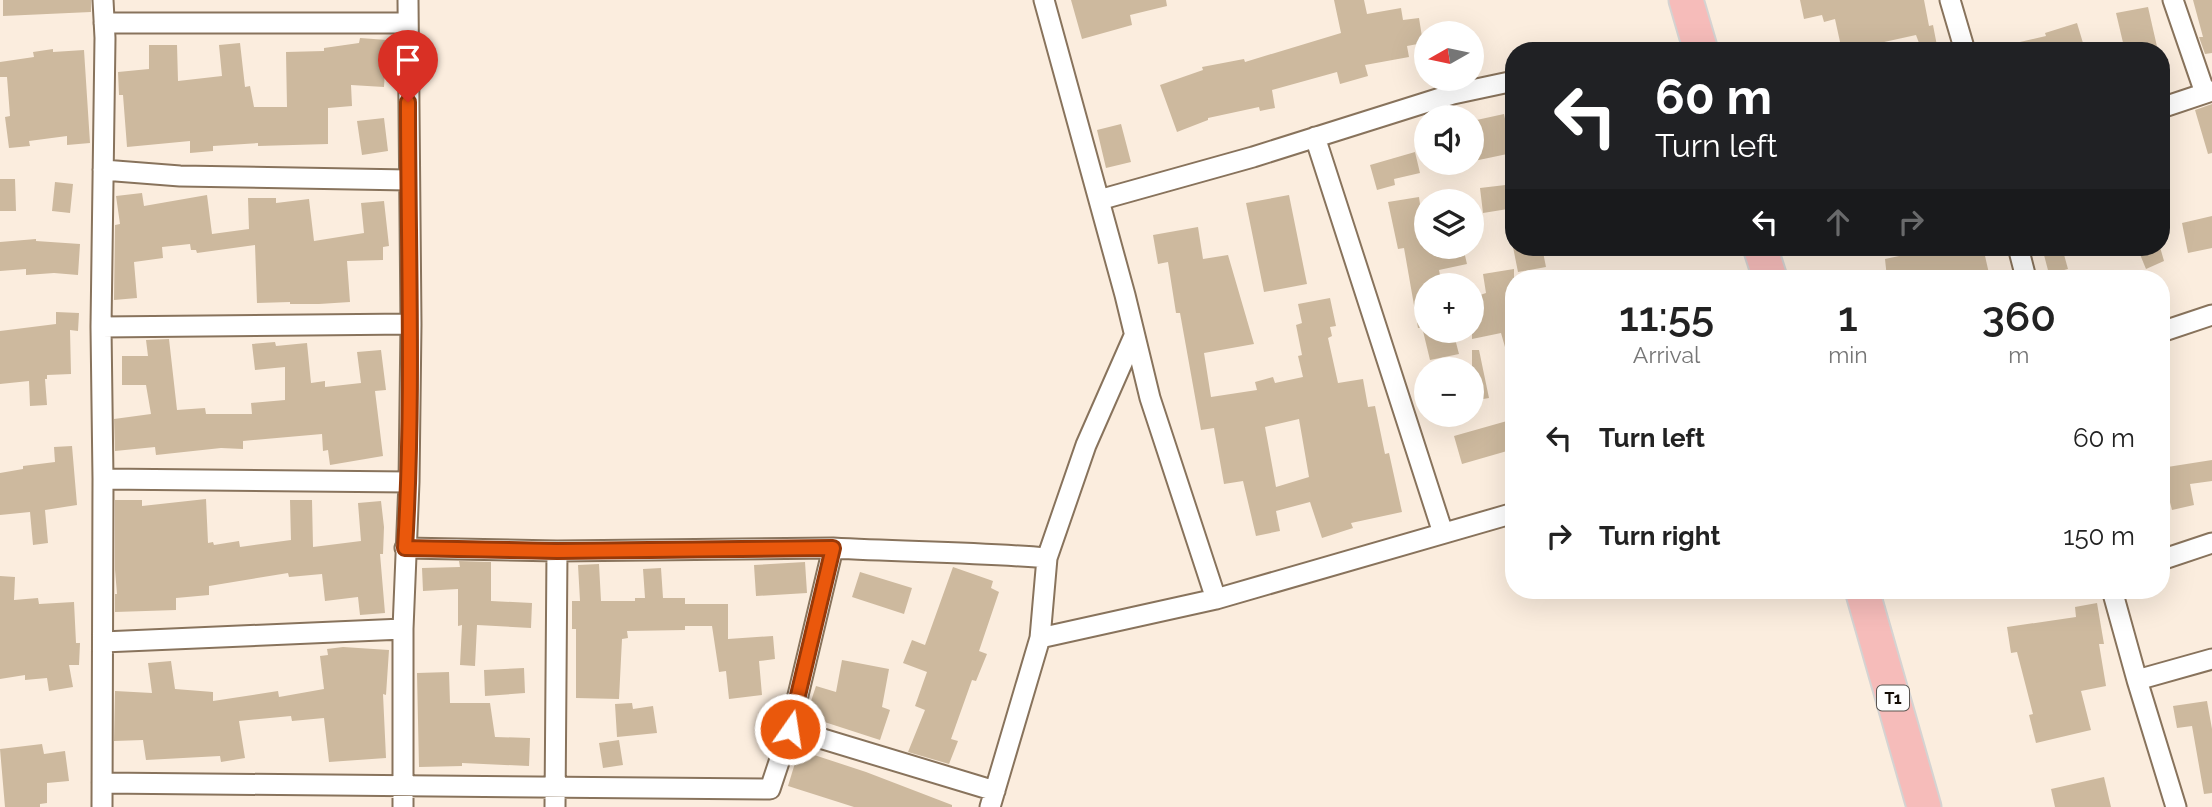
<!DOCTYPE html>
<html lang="en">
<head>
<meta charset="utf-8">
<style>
	body { margin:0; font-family:Raleway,sans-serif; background:#f2f2f2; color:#222; height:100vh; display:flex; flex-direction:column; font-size:26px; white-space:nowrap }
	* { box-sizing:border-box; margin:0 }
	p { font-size:23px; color:#767676 }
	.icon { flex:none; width:38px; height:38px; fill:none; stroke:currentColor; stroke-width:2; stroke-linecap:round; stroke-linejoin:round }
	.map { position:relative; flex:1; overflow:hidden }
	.details { position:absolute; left:1505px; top:270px; width:665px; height:329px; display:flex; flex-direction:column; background:#fff; border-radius:28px; box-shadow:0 7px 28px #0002 }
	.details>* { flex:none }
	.hud { position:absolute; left:1505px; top:42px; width:665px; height:214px; border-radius:28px; box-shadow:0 7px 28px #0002; background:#202124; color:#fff; overflow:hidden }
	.needle { width:46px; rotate:261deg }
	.controls { position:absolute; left:1414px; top:21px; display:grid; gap:14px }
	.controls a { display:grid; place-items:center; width:70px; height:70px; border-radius:50%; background:#fff; box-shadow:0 7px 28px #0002; font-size:35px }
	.pin { position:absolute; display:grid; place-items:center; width:60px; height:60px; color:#fff; margin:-72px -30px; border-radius:50% 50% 50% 0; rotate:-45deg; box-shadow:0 0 7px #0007 }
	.pin .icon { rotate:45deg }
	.me { position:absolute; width:77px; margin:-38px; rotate:13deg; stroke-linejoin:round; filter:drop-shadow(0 0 5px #0008) }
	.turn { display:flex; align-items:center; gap:24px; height:147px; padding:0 35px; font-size:32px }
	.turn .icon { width:91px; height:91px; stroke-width:2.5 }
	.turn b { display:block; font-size:49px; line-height:60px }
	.lanes { display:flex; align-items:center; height:66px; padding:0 35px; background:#0003; justify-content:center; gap:35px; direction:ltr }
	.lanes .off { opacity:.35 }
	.eta { display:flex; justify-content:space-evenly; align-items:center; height:119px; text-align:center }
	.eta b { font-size:42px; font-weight:600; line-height:49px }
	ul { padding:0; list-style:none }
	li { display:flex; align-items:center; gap:21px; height:98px; padding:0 35px }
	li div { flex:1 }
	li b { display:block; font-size:26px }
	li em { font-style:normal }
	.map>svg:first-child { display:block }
	.building { fill:#cdb99e; fill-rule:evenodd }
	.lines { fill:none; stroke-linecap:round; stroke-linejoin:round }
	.minor-casing { stroke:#88735c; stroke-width:23 }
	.trunk-casing { stroke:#d5d3d2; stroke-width:37 }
	.minor { stroke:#fff; stroke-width:19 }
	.trunk { stroke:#f6bcba; stroke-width:33 }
	.route-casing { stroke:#983908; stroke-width:18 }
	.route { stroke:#ea580c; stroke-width:12 }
	.labels { text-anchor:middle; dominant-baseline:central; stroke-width:7; stroke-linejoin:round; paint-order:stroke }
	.shield { fill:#fdfdfd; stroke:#59544f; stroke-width:2 }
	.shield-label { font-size:16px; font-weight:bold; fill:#130b04 }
</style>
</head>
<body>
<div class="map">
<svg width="2212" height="807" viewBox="0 0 2212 807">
	<rect width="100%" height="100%" fill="#fbedde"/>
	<path class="building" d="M 3,0 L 91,0 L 91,12 L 3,16 Z
		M 1071,0 L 1166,0 L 1167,6 L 1130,15 L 1132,25 L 1082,39 Z
		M 1334,0 L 1364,0 L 1367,14 L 1401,8 L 1403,20 L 1419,18 L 1423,43 L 1407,46 L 1409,57 L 1365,65 L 1368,76 L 1340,84 L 1337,72 L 1272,90 L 1275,108 L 1260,111 L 1259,107 L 1208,118 L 1208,120 L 1177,132 L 1160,85 L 1203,70 L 1202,67 L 1244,59 L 1245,62 L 1341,33 Z
		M 1800,0 L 1924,0 L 1929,26 L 1933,25 L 1938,51 L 1922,51 L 1916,35 L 1866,46 L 1867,51 L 1842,51 L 1835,19 L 1824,22 L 1822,15 L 1804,19 Z
		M 2193,0 L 2212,0 L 2212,53 L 2205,54 L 2199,37 L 2203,37 Z
		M 2148,7 L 2158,51 L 2125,51 L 2116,13 Z
		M 2077,23 L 2083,43 L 2056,51 L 2011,51 L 2011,44 L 2046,36 L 2045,33 Z
		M 360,38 L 387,40 L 384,87 L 351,85 L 352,106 L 328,108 L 328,144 L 258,146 L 258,143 L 213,146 L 213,151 L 190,153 L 190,141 L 127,147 L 123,95 L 119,95 L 118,72 L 149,69 L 149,45 L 177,45 L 178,81 L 222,76 L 219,45 L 240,43 L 245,87 L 250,86 L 254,107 L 287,107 L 286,52 L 324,51 L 324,48 L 359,43 Z
		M 53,49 L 53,52 L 84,50 L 90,143 L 67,145 L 67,136 L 29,141 L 30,146 L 9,148 L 5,117 L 10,116 L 7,77 L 0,77 L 0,62 L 34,57 L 33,52 Z
		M 2212,104 L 2212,153 L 2208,154 L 2195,110 Z
		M 1504,114 L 1512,153 L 1474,161 L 1472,121 Z
		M 384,118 L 388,151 L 362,155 L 357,121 Z
		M 1121,124 L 1131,162 L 1106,168 L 1097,130 Z
		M 1415,152 L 1420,173 L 1394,179 L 1395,185 L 1377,190 L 1370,165 Z
		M 0,179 L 15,179 L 16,211 L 0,211 Z
		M 55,182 L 73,184 L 70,213 L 52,211 Z
		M 1514,184 L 1514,208 L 1483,213 L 1480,188 Z
		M 142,193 L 144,206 L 207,195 L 212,234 L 249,229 L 248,198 L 276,198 L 276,203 L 309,199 L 314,241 L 364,233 L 361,203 L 384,201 L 389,246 L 383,247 L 383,260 L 347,261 L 350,302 L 319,304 L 290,304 L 290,302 L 257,303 L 255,245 L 197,253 L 196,250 L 191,250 L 190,244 L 162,247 L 163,258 L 134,262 L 137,298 L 114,300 L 115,225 L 120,224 L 116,196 Z
		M 1289,195 L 1307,284 L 1264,292 L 1246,203 Z
		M 1419,197 L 1426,247 L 1463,247 L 1467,264 L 1439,270 L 1442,285 L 1426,285 L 1426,327 L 1418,328 L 1404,248 L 1398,249 L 1388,202 Z
		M 2212,216 L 2212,248 L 2188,253 L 2182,223 Z
		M 1198,227 L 1203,259 L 1228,255 L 1254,344 L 1204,353 L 1211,397 L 1257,390 L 1255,382 L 1273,377 L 1275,383 L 1303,377 L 1298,356 L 1302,355 L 1296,325 L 1302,323 L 1298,304 L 1330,298 L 1336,326 L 1330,327 L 1332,336 L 1328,338 L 1338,383 L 1363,379 L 1368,407 L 1375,406 L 1385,454 L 1389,453 L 1402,512 L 1351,523 L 1353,528 L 1322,538 L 1310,502 L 1276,511 L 1280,531 L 1256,536 L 1243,481 L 1224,484 L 1214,428 L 1201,430 L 1180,313 L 1176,313 L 1168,262 L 1158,264 L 1153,235 ZM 1299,419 L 1309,477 L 1276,487 L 1265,427 Z
		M 36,239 L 36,241 L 80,244 L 78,275 L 54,273 L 26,275 L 26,269 L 0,271 L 0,242 Z
		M 1513,247 L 1542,247 L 1546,267 L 1518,272 Z
		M 1917,247 L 1983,247 L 1990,278 L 1887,278 L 1885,259 L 1918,252 Z
		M 2137,247 L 2160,247 L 2164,261 L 2146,269 Z
		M 2063,251 L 2068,269 L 2049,274 L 2044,255 Z
		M 1514,269 L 1514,360 L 1509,361 L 1501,333 L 1472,339 L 1472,301 L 1478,300 L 1477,296 L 1486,293 L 1483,274 Z
		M 56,312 L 79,313 L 78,331 L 70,330 L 71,374 L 47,375 L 47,379 L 45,379 L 47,405 L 30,406 L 29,381 L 0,384 L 0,331 L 56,324 Z
		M 1423,331 L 1453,331 L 1459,354 L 1430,360 Z
		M 169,339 L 177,410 L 205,408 L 206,414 L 252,414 L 251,403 L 285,400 L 285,367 L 255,370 L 252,344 L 275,342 L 276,346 L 307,343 L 311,383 L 325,381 L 325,387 L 361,383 L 357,352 L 381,350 L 386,390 L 375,391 L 383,456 L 330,465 L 328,450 L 323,451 L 322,434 L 243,441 L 243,449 L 221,448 L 156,455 L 155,447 L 115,451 L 114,419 L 151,414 L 146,385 L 122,385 L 122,356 L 148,356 L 146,340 Z
		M 1472,350 L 1479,350 L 1489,398 L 1472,401 Z
		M 1514,419 L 1514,449 L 1462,464 L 1454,436 Z
		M 72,446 L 77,505 L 45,510 L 48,543 L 33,545 L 30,512 L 0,515 L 0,473 L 23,469 L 23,466 L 55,462 L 54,447 Z
		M 2212,460 L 2212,481 L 2190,484 L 2194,505 L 2172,510 L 2161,468 Z
		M 206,499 L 208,543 L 213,542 L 214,545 L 239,541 L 240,547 L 291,540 L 290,500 L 312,500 L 313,547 L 361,541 L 358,503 L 381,501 L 384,527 L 383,554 L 380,554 L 385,613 L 360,615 L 358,597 L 325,601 L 322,574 L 289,577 L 288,573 L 209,586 L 209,595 L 176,598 L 176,610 L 115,612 L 115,594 L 117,594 L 115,570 L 115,500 L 142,500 L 142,506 Z
		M 459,561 L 491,562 L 491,601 L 532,603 L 531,628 L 477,625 L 475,666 L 460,665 L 462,625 L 458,626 L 458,589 L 423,591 L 422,568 L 460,567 Z
		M 805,562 L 807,593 L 756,596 L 754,565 Z
		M 599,564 L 601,601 L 635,601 L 635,598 L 645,598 L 643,569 L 661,568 L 663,598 L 685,598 L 685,604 L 728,604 L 728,639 L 773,636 L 775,659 L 759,661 L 762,695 L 729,699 L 726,671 L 719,672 L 712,626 L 685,626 L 685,630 L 627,631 L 628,638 L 622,639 L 619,699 L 576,698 L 576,629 L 572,629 L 572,601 L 580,601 L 578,565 Z
		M 953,567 L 993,581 L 991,588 L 999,592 L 979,651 L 987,654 L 976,681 L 972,680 L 951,739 L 958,741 L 949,764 L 908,752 L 925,710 L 915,706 L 927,672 L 903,663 L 912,640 L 925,645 Z
		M 860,572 L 912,588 L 904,614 L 852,597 Z
		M 0,576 L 15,577 L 14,600 L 38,598 L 39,604 L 74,602 L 76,643 L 80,643 L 79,665 L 69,665 L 73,687 L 49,691 L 47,678 L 25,680 L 25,675 L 0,679 Z
		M 2097,603 L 2104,644 L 2099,644 L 2106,686 L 2081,691 L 2091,730 L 2036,743 L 2029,715 L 2033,714 L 2017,652 L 2011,653 L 2007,627 L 2076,617 L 2075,607 Z
		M 343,647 L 389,650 L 386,695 L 383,694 L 386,758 L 329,762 L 324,718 L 292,721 L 291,716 L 239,721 L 245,758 L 221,762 L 220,756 L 146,760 L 143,740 L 114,741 L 115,691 L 152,693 L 148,663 L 171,661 L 175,689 L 213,692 L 213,701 L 278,691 L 279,697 L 324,689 L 320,656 L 328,655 L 327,649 Z
		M 842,660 L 889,669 L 882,707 L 890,710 L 880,740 L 806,716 L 816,686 L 836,692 Z
		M 524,668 L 525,693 L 485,696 L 484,670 Z
		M 449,672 L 450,703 L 490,703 L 495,737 L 530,738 L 529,766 L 462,763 L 462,766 L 419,767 L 417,673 Z
		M 2207,701 L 2212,729 L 2212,793 L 2204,794 L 2192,726 L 2177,728 L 2173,706 Z
		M 632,703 L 633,709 L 653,706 L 657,733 L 617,737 L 615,704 Z
		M 619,740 L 623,765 L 603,768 L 599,743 Z
		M 42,744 L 44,754 L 65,751 L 69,781 L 47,783 L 47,803 L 40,804 L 40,807 L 5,807 L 0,749 Z
		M 799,750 L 866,772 L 952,805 L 952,807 L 854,807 L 788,786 Z
		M 2104,777 L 2111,807 L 2055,807 L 2051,789 Z"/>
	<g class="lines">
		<defs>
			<path id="minor" d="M 1044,0 L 1125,295 L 1150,398 L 1216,599
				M 1950,0 L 1965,51
				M 2173,0 L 2205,93
				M 104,23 L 408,23
				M 2161,108 L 2212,91
				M 1315,137 L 1443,533
				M 103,170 L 180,176 L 408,180
				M 1099,200 L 1253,157 L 1453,94 L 1514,81
				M 2018,247 L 2026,278
				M 101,327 L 411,324
				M 2161,332 L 2212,315
				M 103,479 L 409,482
				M 833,548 C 905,552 976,552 1047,558 L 1086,445 L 1134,336
				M 2161,560 L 2212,543
				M 2112,590 L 2137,680 L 2176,807
				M 1040,638 L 1047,558
				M 103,642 L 403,629
				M 2137,680 L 2212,659
				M 790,729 L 995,791
				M 102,783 L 770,789 L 790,729 L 833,548 L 557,551 L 405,548
				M 102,807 L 103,479 L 101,327 L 105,38 L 103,0
				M 403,807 L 403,629 L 409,482 L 411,324 L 408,0
				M 555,807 L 557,551
				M 990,807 L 1040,638 L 1216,599 L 1514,513"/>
			<path id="trunk" d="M 1686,0 L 1701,51
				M 1760,247 L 1770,278
				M 1862,590 L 1924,807"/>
		</defs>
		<use href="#minor" class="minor-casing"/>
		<use href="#trunk" class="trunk-casing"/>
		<use href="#minor" class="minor"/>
		<use href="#trunk" class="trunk"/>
	</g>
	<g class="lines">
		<defs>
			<path id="route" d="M 408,102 C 408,250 414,399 405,548 L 557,551 L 833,548 L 790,729"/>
		</defs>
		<use href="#route" class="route-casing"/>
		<use href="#route" class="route"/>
	</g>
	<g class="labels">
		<rect class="shield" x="1877" y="685.5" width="32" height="25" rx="5"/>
		<g class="shield-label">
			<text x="1893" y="698">T1</text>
		</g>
	</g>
</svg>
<div class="controls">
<a><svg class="needle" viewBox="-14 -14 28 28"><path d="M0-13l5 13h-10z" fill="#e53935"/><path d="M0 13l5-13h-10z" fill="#767676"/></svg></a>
<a><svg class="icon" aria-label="sound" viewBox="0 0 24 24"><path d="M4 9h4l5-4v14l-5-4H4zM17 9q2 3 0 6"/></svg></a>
<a><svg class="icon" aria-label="layers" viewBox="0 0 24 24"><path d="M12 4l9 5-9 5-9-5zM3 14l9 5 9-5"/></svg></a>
<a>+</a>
<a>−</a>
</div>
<div class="pin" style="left:408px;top:102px;background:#d93025"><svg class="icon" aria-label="arrive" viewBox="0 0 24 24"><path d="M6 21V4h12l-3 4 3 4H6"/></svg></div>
<svg class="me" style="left:790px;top:729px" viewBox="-20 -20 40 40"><circle r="17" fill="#ea580c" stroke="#fff" stroke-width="3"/><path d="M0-11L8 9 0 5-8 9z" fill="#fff"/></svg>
<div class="hud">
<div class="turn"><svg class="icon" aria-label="left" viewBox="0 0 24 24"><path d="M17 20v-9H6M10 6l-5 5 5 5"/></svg><div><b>60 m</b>Turn left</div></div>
<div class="lanes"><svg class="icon" aria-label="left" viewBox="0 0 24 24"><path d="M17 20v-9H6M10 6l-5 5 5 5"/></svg><svg class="icon off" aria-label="ahead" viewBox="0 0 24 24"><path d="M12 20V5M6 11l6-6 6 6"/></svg><svg class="icon off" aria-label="right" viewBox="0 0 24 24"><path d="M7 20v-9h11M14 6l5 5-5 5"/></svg></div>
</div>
<section class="details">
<div class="eta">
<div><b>11:55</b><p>Arrival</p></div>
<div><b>1</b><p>min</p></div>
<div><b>360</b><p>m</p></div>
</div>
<ul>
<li><svg class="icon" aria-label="left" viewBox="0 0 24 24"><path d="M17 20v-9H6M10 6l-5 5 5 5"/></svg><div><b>Turn left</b></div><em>60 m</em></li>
<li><svg class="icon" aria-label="right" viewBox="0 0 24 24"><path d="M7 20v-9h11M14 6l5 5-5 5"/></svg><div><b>Turn right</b></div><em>150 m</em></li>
</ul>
</section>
</div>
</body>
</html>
